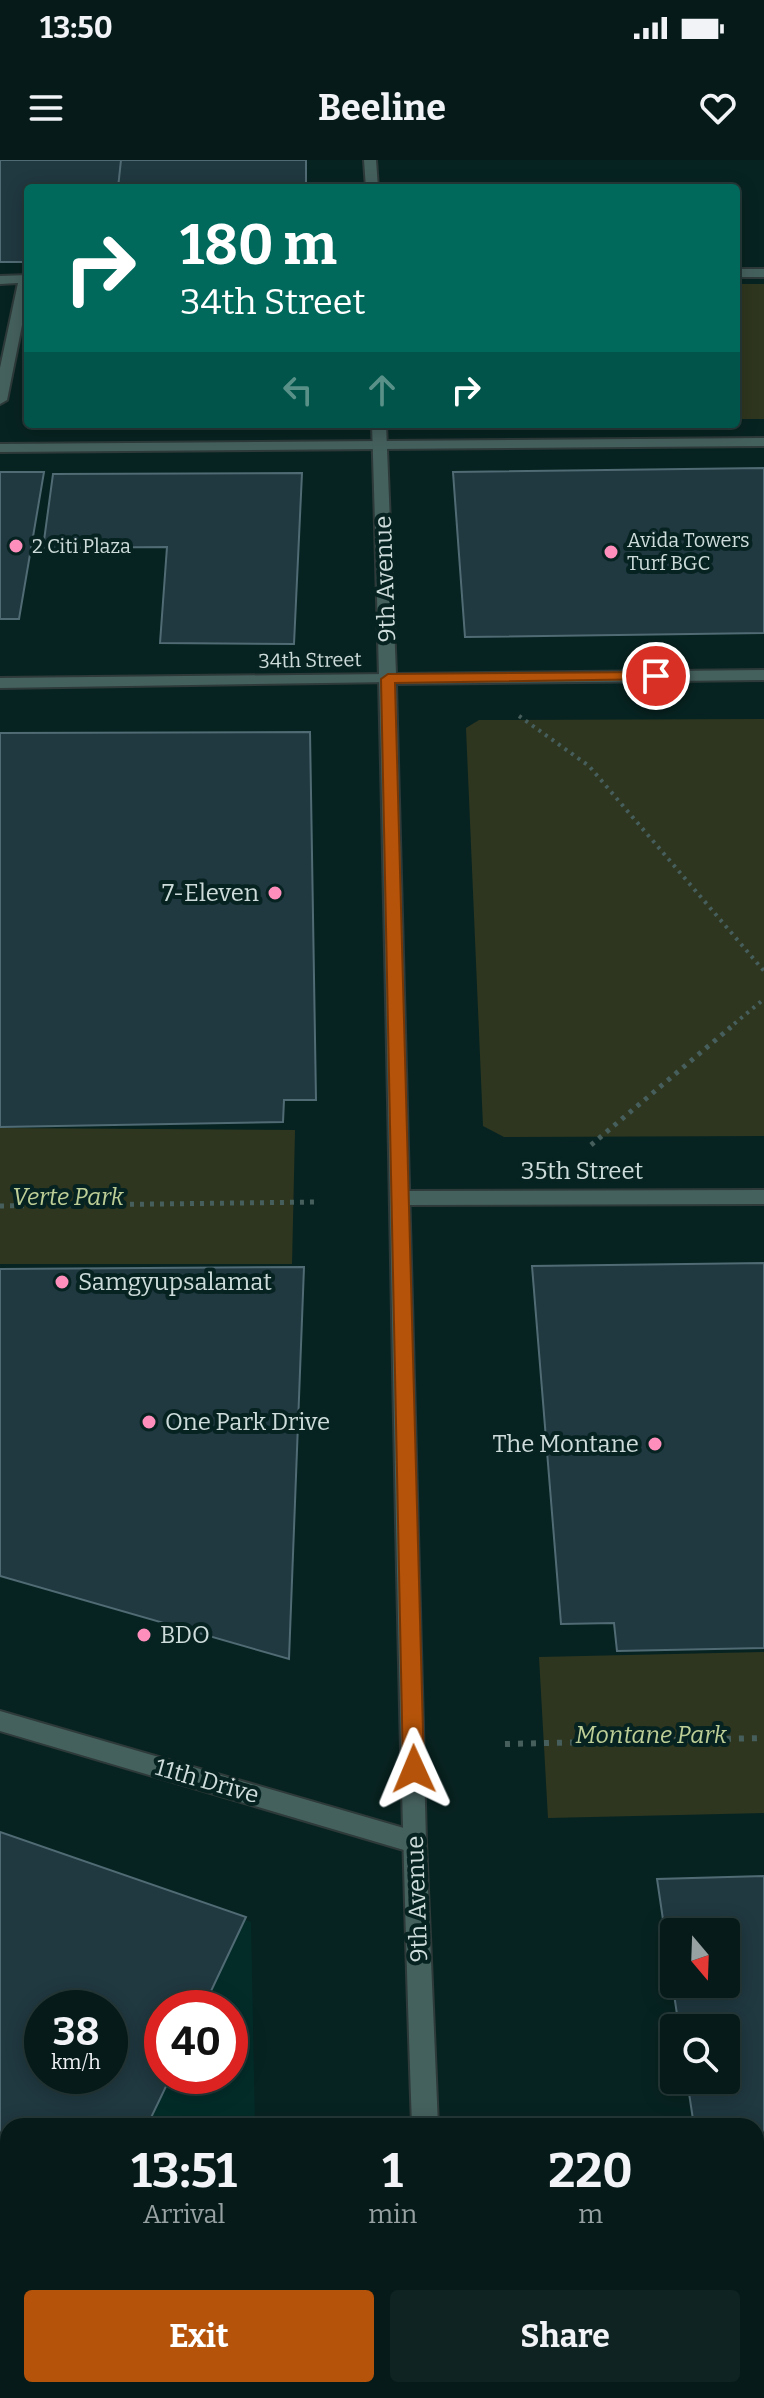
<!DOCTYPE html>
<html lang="en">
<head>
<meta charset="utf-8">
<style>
	body { margin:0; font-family:Bitter,serif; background:#0e2322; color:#f1f3f6; height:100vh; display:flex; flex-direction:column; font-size:30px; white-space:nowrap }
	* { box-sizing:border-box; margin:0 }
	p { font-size:26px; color:#97a1a2 }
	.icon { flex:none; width:44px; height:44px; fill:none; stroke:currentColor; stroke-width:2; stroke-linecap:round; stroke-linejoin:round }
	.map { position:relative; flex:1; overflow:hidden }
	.sheet { position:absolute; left:0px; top:1958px; width:764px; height:280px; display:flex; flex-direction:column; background:#051a19; border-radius:24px 24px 0 0; box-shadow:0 4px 20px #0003,0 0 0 2px #263838 }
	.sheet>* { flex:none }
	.guide { position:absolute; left:24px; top:24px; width:716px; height:244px; border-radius:8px; box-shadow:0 4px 20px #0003,0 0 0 2px #263838; background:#00695c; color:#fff; overflow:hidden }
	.needle { width:52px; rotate:161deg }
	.fabs { position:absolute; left:660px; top:1758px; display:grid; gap:16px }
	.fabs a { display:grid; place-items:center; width:80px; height:80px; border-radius:8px; background:#051a19; box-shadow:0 4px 20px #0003,0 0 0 2px #263838; font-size:40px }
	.speed { position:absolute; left:24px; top:1830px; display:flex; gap:16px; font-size:40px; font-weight:700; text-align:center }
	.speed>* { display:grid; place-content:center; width:104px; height:104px; border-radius:50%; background:#051a19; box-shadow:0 4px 20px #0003,0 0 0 2px #263838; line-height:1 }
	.speed small { font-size:20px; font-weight:400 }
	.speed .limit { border:12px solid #d22; background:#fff; color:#111 }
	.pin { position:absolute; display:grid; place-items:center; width:68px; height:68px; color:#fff; margin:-34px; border:4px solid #fff; border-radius:50%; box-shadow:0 2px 8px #0007 }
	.me { position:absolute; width:88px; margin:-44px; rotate:359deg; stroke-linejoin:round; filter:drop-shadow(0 0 6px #0008) }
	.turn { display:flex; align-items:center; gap:28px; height:168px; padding:0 24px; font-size:36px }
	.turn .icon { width:104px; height:104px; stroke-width:2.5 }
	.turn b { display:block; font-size:56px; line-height:68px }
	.lanes { display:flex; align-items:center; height:76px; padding:0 24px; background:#0003; justify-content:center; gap:40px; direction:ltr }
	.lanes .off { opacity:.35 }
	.eta { display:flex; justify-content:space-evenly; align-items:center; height:136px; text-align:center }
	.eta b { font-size:48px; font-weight:700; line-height:56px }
	.button { display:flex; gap:16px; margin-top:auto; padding:16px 24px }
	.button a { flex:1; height:92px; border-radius:8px; background:#b45309; color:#fff; font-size:32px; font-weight:700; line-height:92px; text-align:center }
	.button a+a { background:#0e2322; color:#f1f3f6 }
	.status { display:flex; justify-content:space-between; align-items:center; height:56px; padding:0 40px; background:#051a19; direction:ltr }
	.status svg { height:22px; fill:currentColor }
	header { display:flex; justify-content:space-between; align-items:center; height:104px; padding:0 24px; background:#051a19; font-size:36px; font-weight:700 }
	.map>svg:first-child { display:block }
	.built { fill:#032c29; fill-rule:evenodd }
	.green { fill:#2f361f }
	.building { fill:#203840; stroke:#516b74; stroke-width:2; fill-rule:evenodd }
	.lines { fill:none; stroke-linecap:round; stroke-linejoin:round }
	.minor-casing { stroke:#2d3a39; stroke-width:4 }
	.tertiary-casing { stroke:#2d3a39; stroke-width:4 }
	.path-far2 { stroke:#465e5c; stroke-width:4; stroke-dasharray:3 5; stroke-linecap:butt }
	.path-far1 { stroke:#465e5c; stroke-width:5; stroke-dasharray:4 6; stroke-linecap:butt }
	.path { stroke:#465e5c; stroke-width:6; stroke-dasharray:5 8; stroke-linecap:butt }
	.minor { fill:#45615e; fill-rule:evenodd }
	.tertiary { fill:#45615e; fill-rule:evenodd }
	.route { fill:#b45309; stroke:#753606; stroke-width:2 }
	.poi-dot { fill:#fe8ebc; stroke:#072321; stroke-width:3 }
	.labels { text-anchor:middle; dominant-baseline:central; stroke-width:8; stroke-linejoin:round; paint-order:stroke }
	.far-poi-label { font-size:20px; fill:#cddcda; stroke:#072321; text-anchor:start }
	.far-street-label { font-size:20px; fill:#cddcda; stroke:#072321 }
	.street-label { font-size:24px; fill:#cddcda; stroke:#072321 }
	.poi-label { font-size:24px; fill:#cddcda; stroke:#072321; text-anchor:start }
	.park-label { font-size:24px; font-style:italic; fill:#bdce96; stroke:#072321 }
</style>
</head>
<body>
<div class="status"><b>13:50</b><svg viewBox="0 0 49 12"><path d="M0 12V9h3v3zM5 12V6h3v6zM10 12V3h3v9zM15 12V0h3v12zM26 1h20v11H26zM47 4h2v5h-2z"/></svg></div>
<header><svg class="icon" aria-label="menu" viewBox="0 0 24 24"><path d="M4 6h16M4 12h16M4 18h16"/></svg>Beeline<svg class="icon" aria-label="heart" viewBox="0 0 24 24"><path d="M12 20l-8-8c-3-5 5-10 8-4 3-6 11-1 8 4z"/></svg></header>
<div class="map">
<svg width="764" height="2238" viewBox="0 0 764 2238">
	<rect width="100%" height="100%" fill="#072321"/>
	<path class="built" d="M 0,1674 L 251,1762 L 255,1966 L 8,1966 L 8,2230 L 245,2230 L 244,2238 L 0,2238 ZM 42,1848 L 110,1848 L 110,1916 L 42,1916 ZM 162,1848 L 230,1848 L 230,1916 L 162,1916 Z"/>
	<path class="green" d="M 736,124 L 764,124 L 764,259 L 736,259 Z
		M 764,559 L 764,976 L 504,977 L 483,966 L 466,568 L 479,560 Z
		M 0,968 L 295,970 L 292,1104 L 0,1104 Z
		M 764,1492 L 764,1653 L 548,1658 L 539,1497 Z"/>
	<path class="building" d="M 0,0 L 121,0 L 118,28 L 28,28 L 28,102 L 0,102 Z
		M 121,0 L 306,0 L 306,28 L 118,28 Z
		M 764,308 L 764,473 L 465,477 L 453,312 Z
		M 0,312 L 44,312 L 19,459 L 0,459 Z
		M 302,313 L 294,484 L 160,483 L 167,387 L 43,388 L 53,314 Z
		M 310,572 L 316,940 L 284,940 L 283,962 L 0,967 L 0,573 Z
		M 764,1103 L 764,1488 L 617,1491 L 614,1463 L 561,1464 L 532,1106 Z
		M 304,1107 L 289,1499 L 0,1416 L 0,1109 Z
		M 0,1672 L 246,1757 L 203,1848 L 162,1848 L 162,1916 L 171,1916 L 147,1966 L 8,1966 L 8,2226 L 0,2226 ZM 42,1848 L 110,1848 L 110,1916 L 42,1916 Z
		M 764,1716 L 764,2221 L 756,2221 L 756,1966 L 694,1966 L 687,1920 L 726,1920 L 726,1868 L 679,1868 L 657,1719 ZM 674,1772 L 726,1772 L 726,1824 L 674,1824 Z"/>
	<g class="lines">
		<defs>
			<path id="minor" d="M 736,109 L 764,109 L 764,117 L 736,117 Z
				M 28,115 L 28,135 L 7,240 L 0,244 L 0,208 L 18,123 L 0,124 L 0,116 Z
				M 764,278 L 764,286 L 0,292 L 0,284 Z
				M 388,514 L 396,519 L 393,522 L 0,528 L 0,518 Z
				M 764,1030 L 764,1044 L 401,1045 L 391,1038 L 401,1031 Z
				M 0,1551 L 414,1671 L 423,1674 L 426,1682 L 423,1690 L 414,1693 L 0,1571 Z"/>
			<path id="tertiary" d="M 364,0 L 376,0 L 378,28 L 366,28 Z
				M 372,264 L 386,264 L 396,514 L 764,510 L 764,520 L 396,524 L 426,1682 L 438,1966 L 412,1966 C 392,1399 390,831 372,264 Z
				M 417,2230 L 445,2230 L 445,2238 L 417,2238 Z"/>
		</defs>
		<use href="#minor" class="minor-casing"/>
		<use href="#tertiary" class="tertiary-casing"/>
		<path class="path-far2" d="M 519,556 L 589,606 L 764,811
			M 728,869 L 764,839"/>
		<path class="path-far1" d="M 591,985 L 731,867
			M 0,1046 L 319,1042"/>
		<path class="path" d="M 505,1584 L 764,1578"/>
		<use href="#minor" class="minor"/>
		<use href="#tertiary" class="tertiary"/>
	</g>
	<path class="route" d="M 656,512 L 663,516 L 661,519 L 395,523 L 424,1609 L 421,1615 L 414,1618 L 406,1615 L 403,1609 L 381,519 L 388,514 Z"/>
	<g class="poi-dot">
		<circle cx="16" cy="386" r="8"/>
		<circle cx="611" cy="392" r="8"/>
		<circle cx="275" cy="733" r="8"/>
		<circle cx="62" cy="1122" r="8"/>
		<circle cx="149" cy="1262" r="8"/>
		<circle cx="655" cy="1284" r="8"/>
		<circle cx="144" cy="1475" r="8"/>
	</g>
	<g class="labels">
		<g class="far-poi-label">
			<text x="627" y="380">Avida Towers<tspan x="627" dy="23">Turf BGC</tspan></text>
			<text x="32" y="386">2 Citi Plaza</text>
		</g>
		<g class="far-street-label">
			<text transform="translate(310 500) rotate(-1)">34th Street</text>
		</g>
		<g class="street-label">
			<text transform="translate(385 419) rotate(-92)">9th Avenue</text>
			<text x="582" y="1011">35th Street</text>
			<text transform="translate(207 1621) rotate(16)">11th Drive</text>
			<text transform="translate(417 1739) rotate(-92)">9th Avenue</text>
		</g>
		<g class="poi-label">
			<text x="259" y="733" text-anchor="end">7-Eleven</text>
			<text x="78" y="1122">Samgyupsalamat</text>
			<text x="165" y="1262">One Park Drive</text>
			<text x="639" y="1284" text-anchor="end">The Montane</text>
			<text x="160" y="1475">BDO</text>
		</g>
		<g class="park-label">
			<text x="68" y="1037">Verte Park</text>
			<text x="651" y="1575">Montane Park</text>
		</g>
	</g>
</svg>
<div class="fabs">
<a><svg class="needle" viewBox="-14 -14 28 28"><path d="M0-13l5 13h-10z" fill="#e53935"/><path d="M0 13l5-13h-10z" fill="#97a1a2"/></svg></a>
<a><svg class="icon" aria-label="search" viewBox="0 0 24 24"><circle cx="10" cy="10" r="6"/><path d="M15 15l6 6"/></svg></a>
</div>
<div class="speed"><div>38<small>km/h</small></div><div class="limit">40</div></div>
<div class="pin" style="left:656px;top:516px;background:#d93025"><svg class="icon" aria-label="arrive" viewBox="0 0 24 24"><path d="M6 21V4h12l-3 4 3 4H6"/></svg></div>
<svg class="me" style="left:414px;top:1609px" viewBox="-20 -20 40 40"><path d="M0-17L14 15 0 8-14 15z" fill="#b45309" stroke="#fff" stroke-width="4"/></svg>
<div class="guide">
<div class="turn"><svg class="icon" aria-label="right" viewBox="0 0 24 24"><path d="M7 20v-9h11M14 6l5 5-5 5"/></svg><div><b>180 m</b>34th Street</div></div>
<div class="lanes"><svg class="icon off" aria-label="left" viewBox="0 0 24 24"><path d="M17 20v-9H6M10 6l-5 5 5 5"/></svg><svg class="icon off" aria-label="ahead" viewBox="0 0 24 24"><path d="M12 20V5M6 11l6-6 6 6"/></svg><svg class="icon" aria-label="right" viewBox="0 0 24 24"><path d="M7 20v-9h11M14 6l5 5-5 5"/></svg></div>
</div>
<section class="sheet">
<div class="eta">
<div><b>13:51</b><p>Arrival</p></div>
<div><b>1</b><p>min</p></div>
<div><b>220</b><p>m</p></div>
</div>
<div class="button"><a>Exit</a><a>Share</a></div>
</section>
</div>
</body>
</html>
